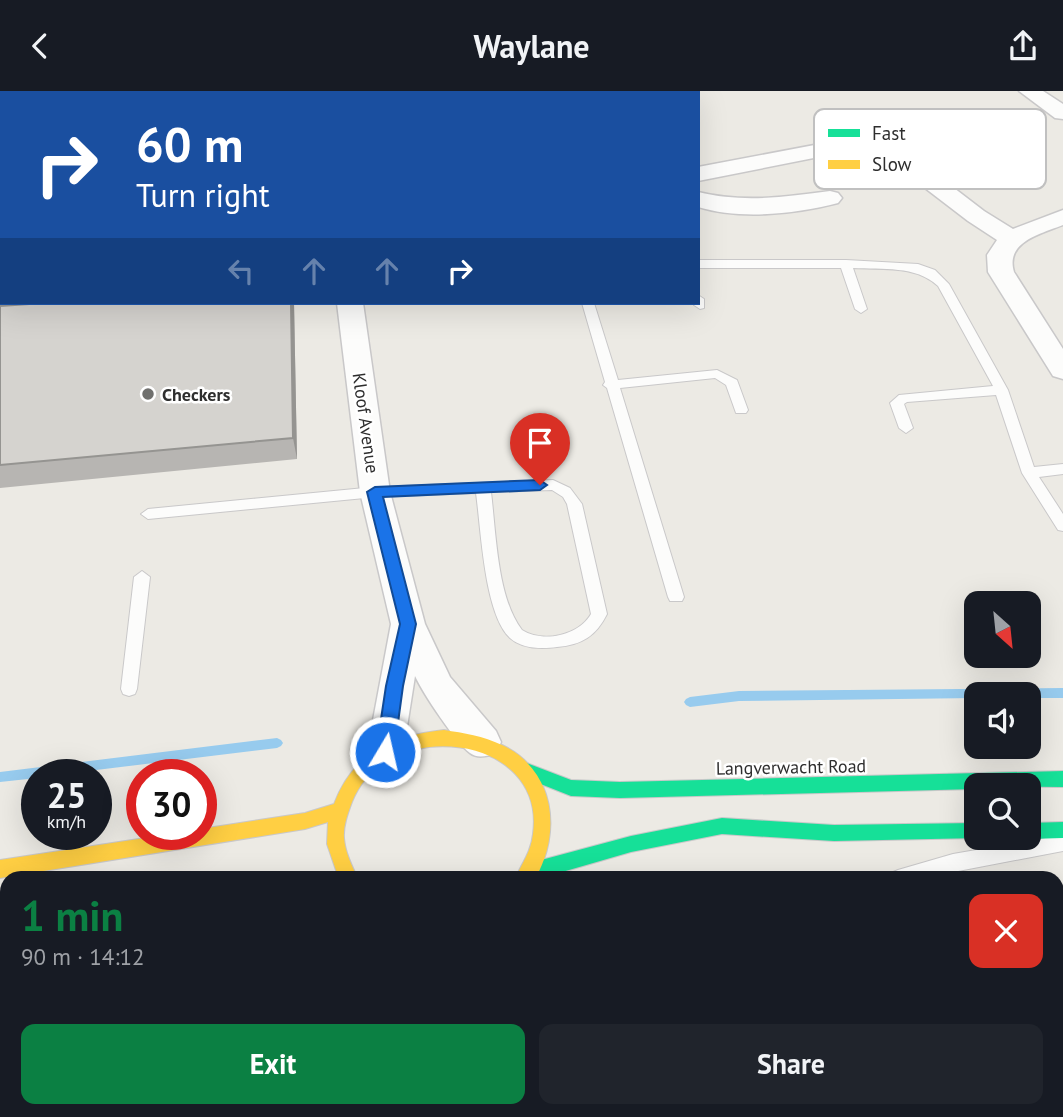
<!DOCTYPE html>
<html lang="en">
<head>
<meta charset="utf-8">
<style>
	body { margin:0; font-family:"PT Sans",sans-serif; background:#20242c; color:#f1f3f6; height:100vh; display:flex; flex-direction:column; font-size:26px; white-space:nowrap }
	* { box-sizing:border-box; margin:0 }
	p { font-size:23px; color:#9ea1a6 }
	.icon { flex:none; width:38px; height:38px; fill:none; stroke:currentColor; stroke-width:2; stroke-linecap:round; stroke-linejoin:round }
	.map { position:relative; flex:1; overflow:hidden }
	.sheet { position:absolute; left:0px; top:780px; width:1064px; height:247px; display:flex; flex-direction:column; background:#171b24; border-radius:21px 21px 0 0; box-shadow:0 7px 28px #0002 }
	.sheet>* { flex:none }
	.top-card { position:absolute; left:0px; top:0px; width:700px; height:214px; box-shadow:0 7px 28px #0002; background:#1a4fa0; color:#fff; overflow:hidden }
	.needle { width:46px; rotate:153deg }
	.fabs { position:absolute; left:964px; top:500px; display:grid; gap:14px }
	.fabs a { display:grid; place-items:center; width:77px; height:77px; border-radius:14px; background:#171b24; box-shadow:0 7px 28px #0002; font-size:35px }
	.speed { position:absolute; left:21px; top:668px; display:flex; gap:14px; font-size:35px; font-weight:700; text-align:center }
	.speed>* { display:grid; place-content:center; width:91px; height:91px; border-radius:50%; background:#171b24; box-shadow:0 7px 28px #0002; line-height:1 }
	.speed small { font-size:18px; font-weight:400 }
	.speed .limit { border:10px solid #d22; background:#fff; color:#111 }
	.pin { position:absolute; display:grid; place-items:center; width:60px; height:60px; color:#fff; margin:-72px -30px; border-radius:50% 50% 50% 0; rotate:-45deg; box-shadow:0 0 7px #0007 }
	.pin .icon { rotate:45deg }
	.me { position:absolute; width:77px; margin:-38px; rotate:9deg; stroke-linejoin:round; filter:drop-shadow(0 0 5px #0008) }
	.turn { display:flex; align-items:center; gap:24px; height:147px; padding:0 21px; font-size:32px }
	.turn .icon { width:91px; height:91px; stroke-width:2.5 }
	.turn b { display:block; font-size:49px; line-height:60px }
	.lanes { display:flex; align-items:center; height:66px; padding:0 21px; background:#0003; justify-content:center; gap:35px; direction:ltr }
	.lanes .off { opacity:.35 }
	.round { display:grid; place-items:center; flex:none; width:74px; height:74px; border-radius:14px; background:#20242c }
	.overview { display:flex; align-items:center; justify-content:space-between; height:119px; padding:0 21px }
	h1 { font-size:42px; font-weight:700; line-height:52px; color:#0b8043 }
	.button { display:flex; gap:14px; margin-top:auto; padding:14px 21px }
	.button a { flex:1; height:80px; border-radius:14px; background:#0b8043; color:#fff; font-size:28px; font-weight:700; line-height:80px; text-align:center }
	.button a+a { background:#20242c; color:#f1f3f6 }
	header { display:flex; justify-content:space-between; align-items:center; height:91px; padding:0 21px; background:#171b24; font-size:32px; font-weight:700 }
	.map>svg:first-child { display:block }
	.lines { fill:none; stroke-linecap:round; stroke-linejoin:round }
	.stream { fill:#97cbee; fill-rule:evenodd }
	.lane-casing { stroke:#c9c8c9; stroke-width:2 }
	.street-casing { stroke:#c9c8c9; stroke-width:3 }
	.fast-casing { stroke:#c9c8c9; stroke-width:2 }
	.slow-casing { stroke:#c9c8c9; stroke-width:2 }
	.lane { fill:#fcfcfb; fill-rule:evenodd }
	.street { fill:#fcfcfb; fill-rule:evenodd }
	.fast { fill:#16e098; fill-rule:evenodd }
	.slow { fill:#ffcf43; fill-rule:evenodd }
	.wall { fill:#b7b5b2 }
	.shaded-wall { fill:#959491 }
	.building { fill:#d5d3cf; stroke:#959491; stroke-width:2 }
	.route { fill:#1a73e8; stroke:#114b97; stroke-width:2 }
	.poi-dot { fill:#70706e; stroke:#fff; stroke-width:2.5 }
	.labels { text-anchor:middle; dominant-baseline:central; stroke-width:5; stroke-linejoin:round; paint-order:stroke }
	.poi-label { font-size:18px; font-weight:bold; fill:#2e2e2e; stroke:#fff; text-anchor:start }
	.street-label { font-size:18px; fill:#2e2e2e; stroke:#fff }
	.key { fill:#fff; stroke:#c0c0c0; stroke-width:2 }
	.key-label { font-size:19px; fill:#2e2e2e }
</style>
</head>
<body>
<header><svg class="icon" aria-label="back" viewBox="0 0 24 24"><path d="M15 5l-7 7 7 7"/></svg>Waylane<svg class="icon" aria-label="share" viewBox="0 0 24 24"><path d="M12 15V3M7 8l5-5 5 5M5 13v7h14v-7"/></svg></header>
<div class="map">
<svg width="1063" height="1026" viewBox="0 0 1063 1026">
	<rect width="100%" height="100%" fill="#eceae4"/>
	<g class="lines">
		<path class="stream" d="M 1063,597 L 1063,607 L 1029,607 L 1029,604 L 976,604 L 976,607 L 739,610 L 690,616 L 686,614 L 684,611 L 686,608 L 690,606 L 739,600 Z
			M 277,647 L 281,649 L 283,652 L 281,655 L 277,657 L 55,684 L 37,684 L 37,687 L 0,691 L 0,681 Z"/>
		<defs>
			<path id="lane" d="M 0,167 L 2,167 L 2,175 L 0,175 Z
				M 698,169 L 846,169 L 918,173 L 935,179 L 949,193 L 1008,299 L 1034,376 L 1063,373 L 1063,383 L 1039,386 L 1063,423 L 1063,440 L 1058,439 L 1022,382 L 996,304 L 907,311 L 904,313 L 913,337 L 906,342 L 899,337 L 890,312 L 899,304 L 993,295 L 938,195 C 915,174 883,179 853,177 L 867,218 L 861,222 L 855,218 L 841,177 L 698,177 Z
				M 698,204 L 704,208 L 704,217 L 700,218 L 694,214 L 693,212 L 698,212 Z
				M 582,212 L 594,212 L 618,289 L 717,279 L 737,289 L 748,319 L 746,322 L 736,322 L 726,294 L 715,287 L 620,297 L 684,506 L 682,510 L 670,510 L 668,506 L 607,297 L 603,294 L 605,291 Z
				M 553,389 L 570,397 L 582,413 L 607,523 C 596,545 582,554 557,556 C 542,558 522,558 510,547 C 484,523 481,437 476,402 L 375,406 L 148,428 L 141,423 L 148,418 L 375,396 ZM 552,399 L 563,406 L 567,413 L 591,523 C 578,545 543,552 522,539 C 497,507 496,441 491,401 Z
				M 142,480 L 150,486 L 137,598 L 135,603 L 129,605 L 123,603 L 121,598 L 134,486 Z
				M 1063,744 L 1063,760 L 953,781 L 929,788 L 889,788 L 891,782 L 898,779 L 953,763 Z
				M 554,1020 L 576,1020 L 575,1026 L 553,1026 Z
				M 857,1020 L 879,1020 L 881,1026 L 859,1026 Z"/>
			<path id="street" d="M 102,0 L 122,0 L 122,2 L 102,2 Z
				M 317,0 L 337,0 L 337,2 L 317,2 Z
				M 514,0 L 534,0 L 535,2 L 514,2 Z
				M 645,0 L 674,0 L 644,2 Z
				M 1019,0 L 1043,0 L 1063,13 L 1063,28 L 1055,27 Z
				M 867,44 L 894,51 L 984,120 L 1013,138 L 1063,119 L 1063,134 C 1040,143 1005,151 1014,181 L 1063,258 L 1063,288 L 1053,285 L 988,181 L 987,164 L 997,149 L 968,130 L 878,61 L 867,58 L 849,60 L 698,90 L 698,76 Z
				M 0,87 L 2,87 L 2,101 L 0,101 Z
				M 830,100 L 838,102 L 842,107 L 838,112 C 795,123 741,129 698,116 L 698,101 C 743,112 785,106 830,100 Z
				M 337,212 L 363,212 L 390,401 L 425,533 L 450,586 L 496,640 L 501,651 L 496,662 C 487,665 478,668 470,662 C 455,651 423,602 415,585 L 403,661 L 398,672 L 385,677 L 372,672 L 367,661 L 391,533 L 360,401 Z
				M 420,1020 L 466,1020 L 465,1026 L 419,1026 Z"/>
			<path id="fast" d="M 524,671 L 571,689 L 620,691 L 1063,680 L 1063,696 L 976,695 L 976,698 L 620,707 L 571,705 L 518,684 L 515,679 L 518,674 Z
				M 722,727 L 834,734 L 976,732 L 976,747 L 979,747 L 834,750 L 722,743 L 631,761 L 538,788 L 523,787 L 521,781 L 523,775 L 530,772 L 631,745 Z
				M 1063,731 L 1063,747 L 1029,748 L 1026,747 L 1029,747 L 1029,732 Z
				M 0,824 L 7,824 L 7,842 L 0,842 Z"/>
			<path id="slow" d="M 444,639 C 464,642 483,645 502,654 C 555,679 562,741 535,788 L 515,788 C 522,772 531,761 533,743 C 547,642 386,624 352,711 C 348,722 343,735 344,747 C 345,761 352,775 358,788 L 339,788 L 327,753 L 328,731 L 305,738 L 0,787 L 0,769 L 165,744 L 201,744 L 201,738 L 305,722 L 334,713 C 354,661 391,645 444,639 Z"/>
		</defs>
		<use href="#lane" class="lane-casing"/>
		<use href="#street" class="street-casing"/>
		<use href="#fast" class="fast-casing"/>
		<use href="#slow" class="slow-casing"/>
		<use href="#lane" class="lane"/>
		<use href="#street" class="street"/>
		<use href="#fast" class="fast"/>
		<use href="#slow" class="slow"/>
	</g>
	<path class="wall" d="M 0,188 L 2,192 L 2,212 L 8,212 L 7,215 L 44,212 L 294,212 L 297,368 L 0,397 Z"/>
	<path class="shaded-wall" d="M 0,188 L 2,192 L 2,212 L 8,212 L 2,237 L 0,234 Z
		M 291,212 L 294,212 L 297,368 L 293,347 Z
		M 6,900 L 7,901 L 7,1020 L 20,1020 L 20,1026 L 4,1026 Z"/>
	<path class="building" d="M 44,212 L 154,212 L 154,213 L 167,212 L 291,212 L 293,347 L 0,374 L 0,215 Z
		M 6,900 L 4,1026 L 0,1026 L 0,902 Z"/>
	<path class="route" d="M 540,389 L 547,394 L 540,399 L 383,406 L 416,533 L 403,595 L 394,661 L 391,667 L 385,669 L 379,667 L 376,661 L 386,595 L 400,533 L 367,401 L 375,396 Z"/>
	<circle class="poi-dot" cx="148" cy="303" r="7"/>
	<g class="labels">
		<g class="poi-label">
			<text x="162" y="303">Checkers</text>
		</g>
		<g class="street-label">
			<text transform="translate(366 332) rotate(82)">Kloof Avenue</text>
			<text transform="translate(791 676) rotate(-1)">Langverwacht Road</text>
		</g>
	</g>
	<rect x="814" y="18" width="232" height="80" rx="10" class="key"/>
	<rect x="828" y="38" width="32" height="8" fill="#16e098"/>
	<rect x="828" y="69" width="32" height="9" fill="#ffcf43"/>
	<g class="key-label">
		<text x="872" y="49">Fast</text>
		<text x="872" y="80">Slow</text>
	</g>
</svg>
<div class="fabs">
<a><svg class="needle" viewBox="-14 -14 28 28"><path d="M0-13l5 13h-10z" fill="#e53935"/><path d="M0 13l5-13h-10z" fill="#9ea1a6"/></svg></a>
<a><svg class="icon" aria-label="sound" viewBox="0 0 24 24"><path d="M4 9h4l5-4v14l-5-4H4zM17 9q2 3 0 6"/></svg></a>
<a><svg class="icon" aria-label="search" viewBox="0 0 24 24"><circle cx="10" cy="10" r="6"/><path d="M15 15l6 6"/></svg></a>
</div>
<div class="speed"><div>25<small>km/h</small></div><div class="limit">30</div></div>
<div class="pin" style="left:540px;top:394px;background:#d93025"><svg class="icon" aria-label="arrive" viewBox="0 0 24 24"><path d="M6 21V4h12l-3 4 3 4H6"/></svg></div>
<svg class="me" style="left:385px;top:661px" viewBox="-20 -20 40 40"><circle r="17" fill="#1a73e8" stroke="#fff" stroke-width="3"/><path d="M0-11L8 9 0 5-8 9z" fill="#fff"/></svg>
<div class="top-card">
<div class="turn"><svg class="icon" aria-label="right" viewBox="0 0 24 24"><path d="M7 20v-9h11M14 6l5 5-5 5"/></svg><div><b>60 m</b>Turn right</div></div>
<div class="lanes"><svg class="icon off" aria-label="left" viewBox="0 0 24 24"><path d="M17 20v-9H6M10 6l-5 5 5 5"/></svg><svg class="icon off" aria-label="ahead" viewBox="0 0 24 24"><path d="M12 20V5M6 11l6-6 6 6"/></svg><svg class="icon off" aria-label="ahead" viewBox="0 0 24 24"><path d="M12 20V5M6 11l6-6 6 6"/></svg><svg class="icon" aria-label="right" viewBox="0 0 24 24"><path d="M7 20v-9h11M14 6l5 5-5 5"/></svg></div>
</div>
<section class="sheet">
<div class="overview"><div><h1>1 min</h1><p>90 m · 14:12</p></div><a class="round" style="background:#d93025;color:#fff"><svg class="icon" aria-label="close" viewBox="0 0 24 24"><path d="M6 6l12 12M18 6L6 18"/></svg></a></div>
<div class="button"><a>Exit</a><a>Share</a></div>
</section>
</div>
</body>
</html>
